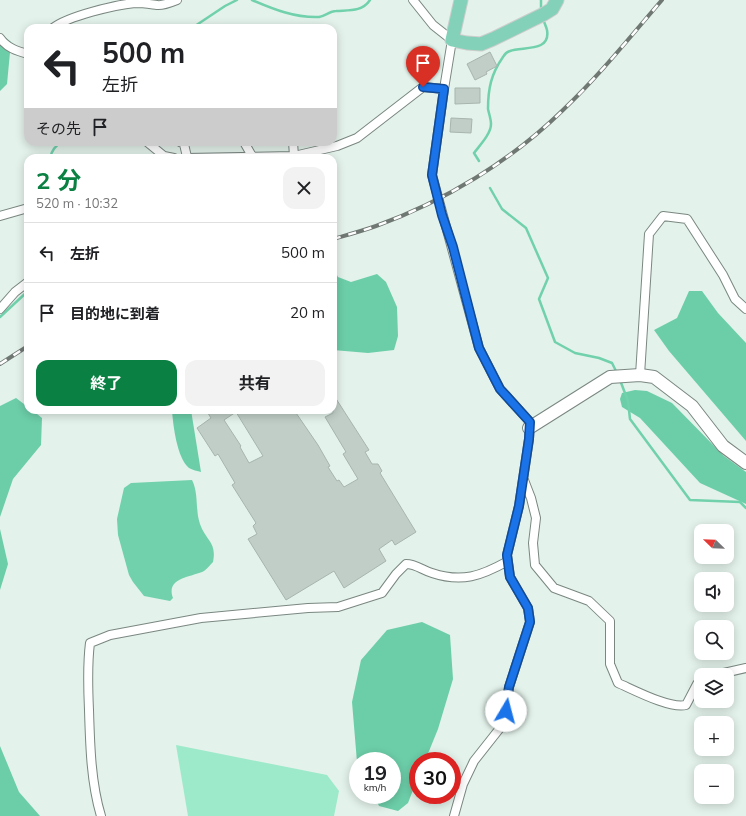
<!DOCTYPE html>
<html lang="ja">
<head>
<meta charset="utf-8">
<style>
	body { margin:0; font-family:Mulish,"Noto Sans JP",sans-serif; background:#f2f2f2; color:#202124; height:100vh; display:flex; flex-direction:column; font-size:15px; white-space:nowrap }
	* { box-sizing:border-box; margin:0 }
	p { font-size:13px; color:#757577 }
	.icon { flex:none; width:22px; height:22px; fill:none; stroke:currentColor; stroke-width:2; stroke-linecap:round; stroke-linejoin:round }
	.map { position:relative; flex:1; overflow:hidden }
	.side { position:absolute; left:24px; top:154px; width:313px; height:260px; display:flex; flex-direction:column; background:#fff; border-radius:12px; box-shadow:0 2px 10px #0003 }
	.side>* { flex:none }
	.guide { position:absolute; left:24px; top:24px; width:313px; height:122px; border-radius:12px; box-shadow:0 2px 10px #0003; background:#fff; color:#202124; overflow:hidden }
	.needle { width:26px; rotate:293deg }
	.fabs { position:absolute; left:694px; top:524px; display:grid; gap:8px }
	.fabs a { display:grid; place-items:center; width:40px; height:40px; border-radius:8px; background:#fff; box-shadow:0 2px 10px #0003; font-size:20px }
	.speed { position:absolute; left:349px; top:752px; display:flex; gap:8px; font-size:20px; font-weight:700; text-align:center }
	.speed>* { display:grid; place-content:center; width:52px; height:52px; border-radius:50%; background:#fff; box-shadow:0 2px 10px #0003; line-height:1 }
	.speed small { font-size:10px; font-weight:400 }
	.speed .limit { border:6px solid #d22; background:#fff; color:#111 }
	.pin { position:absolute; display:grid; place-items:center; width:34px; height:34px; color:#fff; margin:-41px -17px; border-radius:50% 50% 50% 0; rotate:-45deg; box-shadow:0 0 4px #0007 }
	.pin .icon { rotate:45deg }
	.me { position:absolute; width:44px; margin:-22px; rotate:8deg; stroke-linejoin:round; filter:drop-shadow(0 0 3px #0008) }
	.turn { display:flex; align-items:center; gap:14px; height:84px; padding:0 12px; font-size:18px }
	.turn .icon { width:52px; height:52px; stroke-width:2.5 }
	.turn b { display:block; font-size:28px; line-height:34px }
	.then { display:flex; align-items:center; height:38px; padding:0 12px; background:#0003; gap:8px; font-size:15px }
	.round { display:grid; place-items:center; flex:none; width:42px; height:42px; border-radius:12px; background:#f2f2f2 }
	.overview { display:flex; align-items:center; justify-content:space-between; height:68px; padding:0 12px }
	h1 { font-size:24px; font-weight:700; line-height:30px; color:#0b8043 }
	.action { display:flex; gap:8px; margin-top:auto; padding:8px 12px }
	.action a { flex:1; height:46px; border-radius:12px; background:#0b8043; color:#fff; font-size:16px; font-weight:700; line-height:46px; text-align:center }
	.action a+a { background:#f2f2f2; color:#202124 }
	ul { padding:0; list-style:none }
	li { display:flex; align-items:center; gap:12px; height:60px; padding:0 12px; border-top:1px solid #e0e0e0 }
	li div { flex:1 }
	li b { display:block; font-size:15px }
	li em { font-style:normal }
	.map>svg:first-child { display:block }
	.green { fill:#9deaca }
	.forest { fill:#6ccea9 }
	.water { fill:#70d1ac }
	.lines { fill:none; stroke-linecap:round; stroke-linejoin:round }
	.stream { stroke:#70d1ac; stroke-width:2.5 }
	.building { fill:#c0cec7; stroke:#a7b5ae; fill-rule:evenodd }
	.street-casing { stroke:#7a8781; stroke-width:10 }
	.secondary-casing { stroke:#7a8781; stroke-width:14 }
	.primary-casing { stroke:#cccdcc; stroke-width:15 }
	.street { stroke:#fff; stroke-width:8 }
	.secondary { stroke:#fff; stroke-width:12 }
	.primary { stroke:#82d1b8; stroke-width:13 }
	.rail-casing { stroke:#707874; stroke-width:4 }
	.rail { stroke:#fff; stroke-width:2.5; stroke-dasharray:8; stroke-linecap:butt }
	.route-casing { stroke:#114b97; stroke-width:10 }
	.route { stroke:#1a73e8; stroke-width:7 }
</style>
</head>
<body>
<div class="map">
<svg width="746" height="816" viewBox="0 0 746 816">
	<rect width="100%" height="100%" fill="#e3f2eb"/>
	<path class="green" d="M 176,745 L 327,775 L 339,791 L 334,816 L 188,816 Z"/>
	<path class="forest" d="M 0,33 L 11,42 L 7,84 L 0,91 Z
		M 333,268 L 338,277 L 351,282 L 377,274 L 386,282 L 397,307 L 398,336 L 394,350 L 368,353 L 333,350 Z
		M 689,291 L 702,291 L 718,313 L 746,343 L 746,441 L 669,351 L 654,330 L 677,318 Z
		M 635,390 L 647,391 L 672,403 L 724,456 L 746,472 L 746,504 L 700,483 L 640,418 L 622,407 L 620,399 L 622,393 Z
		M 16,398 L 28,407 L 28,410 L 32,410 L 42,418 L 41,445 L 13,479 L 0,517 L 0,406 Z
		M 172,410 L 191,410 L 201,472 C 198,471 192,470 189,468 C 177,458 173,425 172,410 Z
		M 0,529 L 8,564 L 0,590 Z
		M 422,622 L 450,635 L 453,679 L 438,729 L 425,761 L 418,761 L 418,777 L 408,803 L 398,811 L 379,806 L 374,795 L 392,795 L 392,761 L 358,761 L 358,763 L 357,762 L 352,702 L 361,660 L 387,630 Z
		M 0,746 L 19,792 L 40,816 L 0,816 Z"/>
	<path class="water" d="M 192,480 C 199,494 195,510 200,524 C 206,541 217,542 213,562 C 210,565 208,568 204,571 C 193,577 165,577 173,598 L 170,601 L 144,596 L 133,582 L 129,575 L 118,535 L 117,519 L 124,488 L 131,483 Z"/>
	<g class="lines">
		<path class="stream" d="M 252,0 C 273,9 295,18 319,17 C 325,16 330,11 336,11 C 349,10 362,12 370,0
			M 541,0 L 541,12
			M 192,28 L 225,6 L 237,0
			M 50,158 C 52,150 55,146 62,142
			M 479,161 L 474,153 C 480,145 491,134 491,124 C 491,119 489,114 488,109 C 488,89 491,74 503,57 C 504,55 507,52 510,51 C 521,46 551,53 547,30 C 546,26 544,22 543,19
			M 490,188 L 502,209 L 526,228 L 548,278 L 539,299 L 555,342 L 575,353 L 599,358 L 612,363 L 617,373
			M 0,317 L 28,291
			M 620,380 L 628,401 L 630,419 L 690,500 L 740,502 L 746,508"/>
	</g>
	<path class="building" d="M 490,52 L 497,66 L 486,72 L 487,74 L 475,80 L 467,64 Z
		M 455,88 L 480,88 L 480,103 L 455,104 Z
		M 451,118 L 472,119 L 471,133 L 450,132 Z
		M 333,394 L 369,450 L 365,452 L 372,464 L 378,464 L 382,471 L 380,473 L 416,532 L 395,545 L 392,540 L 379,549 L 386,561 L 344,588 L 334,571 L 286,600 L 248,539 L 257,534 L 253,526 L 256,523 L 232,485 L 235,483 L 218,454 L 215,456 L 197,428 L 211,418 L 206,410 L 294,410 L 318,445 L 330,466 L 328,467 L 337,481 L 339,480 L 344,487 L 358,479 L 343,454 L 346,452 L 325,417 L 333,413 ZM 236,412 L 263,456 L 249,463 L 240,447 L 241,446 L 224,420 Z"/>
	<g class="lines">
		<defs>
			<path id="street" d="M 413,0 L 433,25 L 452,40 L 444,89 L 432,175 L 479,348 L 500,389 L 530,422 L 529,439 L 519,506 L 507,555 L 510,577 L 528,608 L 530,622 L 509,687 L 504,723 L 474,761 L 463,784 L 454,816
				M 53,28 C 68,16 115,5 135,3 C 143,3 149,4 157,5 C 163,6 172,2 177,0
				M 0,38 C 7,48 17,51 28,54
				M 147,142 L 164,156 L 174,158
				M 180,142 L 184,144 L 187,157
				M 244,142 L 252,156
				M 293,142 L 294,156
				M 186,158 L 294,156 L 337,146 L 357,138 L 423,87 L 444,89
				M 0,216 L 28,208
				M 0,309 L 15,292 L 28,282
				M 640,375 L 649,234 L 663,216 L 687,219 L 723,275 L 735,299 L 746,309
				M 524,480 L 531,498 L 536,518 L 533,543 L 535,565 L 554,588 L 589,601 L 610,621 L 610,664 L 618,683 C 634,690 670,709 686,705 L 697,684 L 701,680
				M 715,675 L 746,668
				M 101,816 C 91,783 90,745 89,710 C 88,688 87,666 90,643 L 110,635 L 201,618 L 308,608 L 338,607 L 382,593 L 396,574 L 406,564 C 416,564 422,570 432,573 C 462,583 481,576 508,561"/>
			<path id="secondary" d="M 529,428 L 610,377 L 640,375 L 654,377 L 692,406 L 723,446 L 746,463"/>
			<path id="primary" d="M 461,0 L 452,40 L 467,43 L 481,44 L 493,39 L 544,14 L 552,9 L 557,0"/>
		</defs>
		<use href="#street" class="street-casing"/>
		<use href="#secondary" class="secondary-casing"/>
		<use href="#primary" class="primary-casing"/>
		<use href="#street" class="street"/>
		<use href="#secondary" class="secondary"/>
		<use href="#primary" class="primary"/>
		<defs>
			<path id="rail" d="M 333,239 C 347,235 362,231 376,226 C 445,201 511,161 563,110 C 599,76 630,37 662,0
				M 0,364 L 28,346"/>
		</defs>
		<use href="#rail" class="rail-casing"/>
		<use href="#rail" class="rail"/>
	</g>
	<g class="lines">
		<defs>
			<path id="route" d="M 423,87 L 444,89 L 432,175 L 442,215 L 453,247 L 479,348 L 500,389 L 530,422 L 529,439 L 519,506 L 507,555 L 510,577 L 528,608 L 530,622 L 509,687 L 506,711"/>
		</defs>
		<use href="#route" class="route-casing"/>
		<use href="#route" class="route"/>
	</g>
</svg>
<div class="fabs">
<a><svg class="needle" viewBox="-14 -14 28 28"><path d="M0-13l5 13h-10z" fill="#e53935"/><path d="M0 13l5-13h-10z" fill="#757577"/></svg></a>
<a><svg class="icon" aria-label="sound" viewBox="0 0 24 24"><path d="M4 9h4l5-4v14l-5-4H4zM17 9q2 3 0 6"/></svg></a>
<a><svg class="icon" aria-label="search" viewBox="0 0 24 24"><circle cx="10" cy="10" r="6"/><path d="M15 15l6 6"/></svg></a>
<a><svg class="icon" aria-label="layers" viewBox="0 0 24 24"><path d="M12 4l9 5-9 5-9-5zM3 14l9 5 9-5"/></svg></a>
<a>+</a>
<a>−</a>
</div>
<div class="speed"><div>19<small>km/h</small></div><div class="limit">30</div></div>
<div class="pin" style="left:423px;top:87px;background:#d93025"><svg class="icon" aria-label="arrive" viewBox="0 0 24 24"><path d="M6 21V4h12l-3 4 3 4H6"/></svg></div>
<svg class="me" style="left:506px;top:711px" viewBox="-20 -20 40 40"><circle r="19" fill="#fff"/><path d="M0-13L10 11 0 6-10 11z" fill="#1a73e8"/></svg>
<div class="guide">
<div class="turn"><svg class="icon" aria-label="left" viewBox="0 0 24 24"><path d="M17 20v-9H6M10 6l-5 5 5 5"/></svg><div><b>500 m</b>左折</div></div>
<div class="then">その先<svg class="icon" aria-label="arrive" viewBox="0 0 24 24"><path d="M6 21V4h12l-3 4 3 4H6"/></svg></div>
</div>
<section class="side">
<div class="overview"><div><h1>2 分</h1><p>520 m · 10:32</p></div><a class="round"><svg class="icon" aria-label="close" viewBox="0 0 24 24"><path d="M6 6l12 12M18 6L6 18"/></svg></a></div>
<ul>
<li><svg class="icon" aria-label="left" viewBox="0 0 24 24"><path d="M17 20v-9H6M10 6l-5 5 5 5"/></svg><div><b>左折</b></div><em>500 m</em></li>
<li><svg class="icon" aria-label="arrive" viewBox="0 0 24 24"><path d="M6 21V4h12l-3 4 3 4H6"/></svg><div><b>目的地に到着</b></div><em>20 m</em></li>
</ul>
<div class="action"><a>終了</a><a>共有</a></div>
</section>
</div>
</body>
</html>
